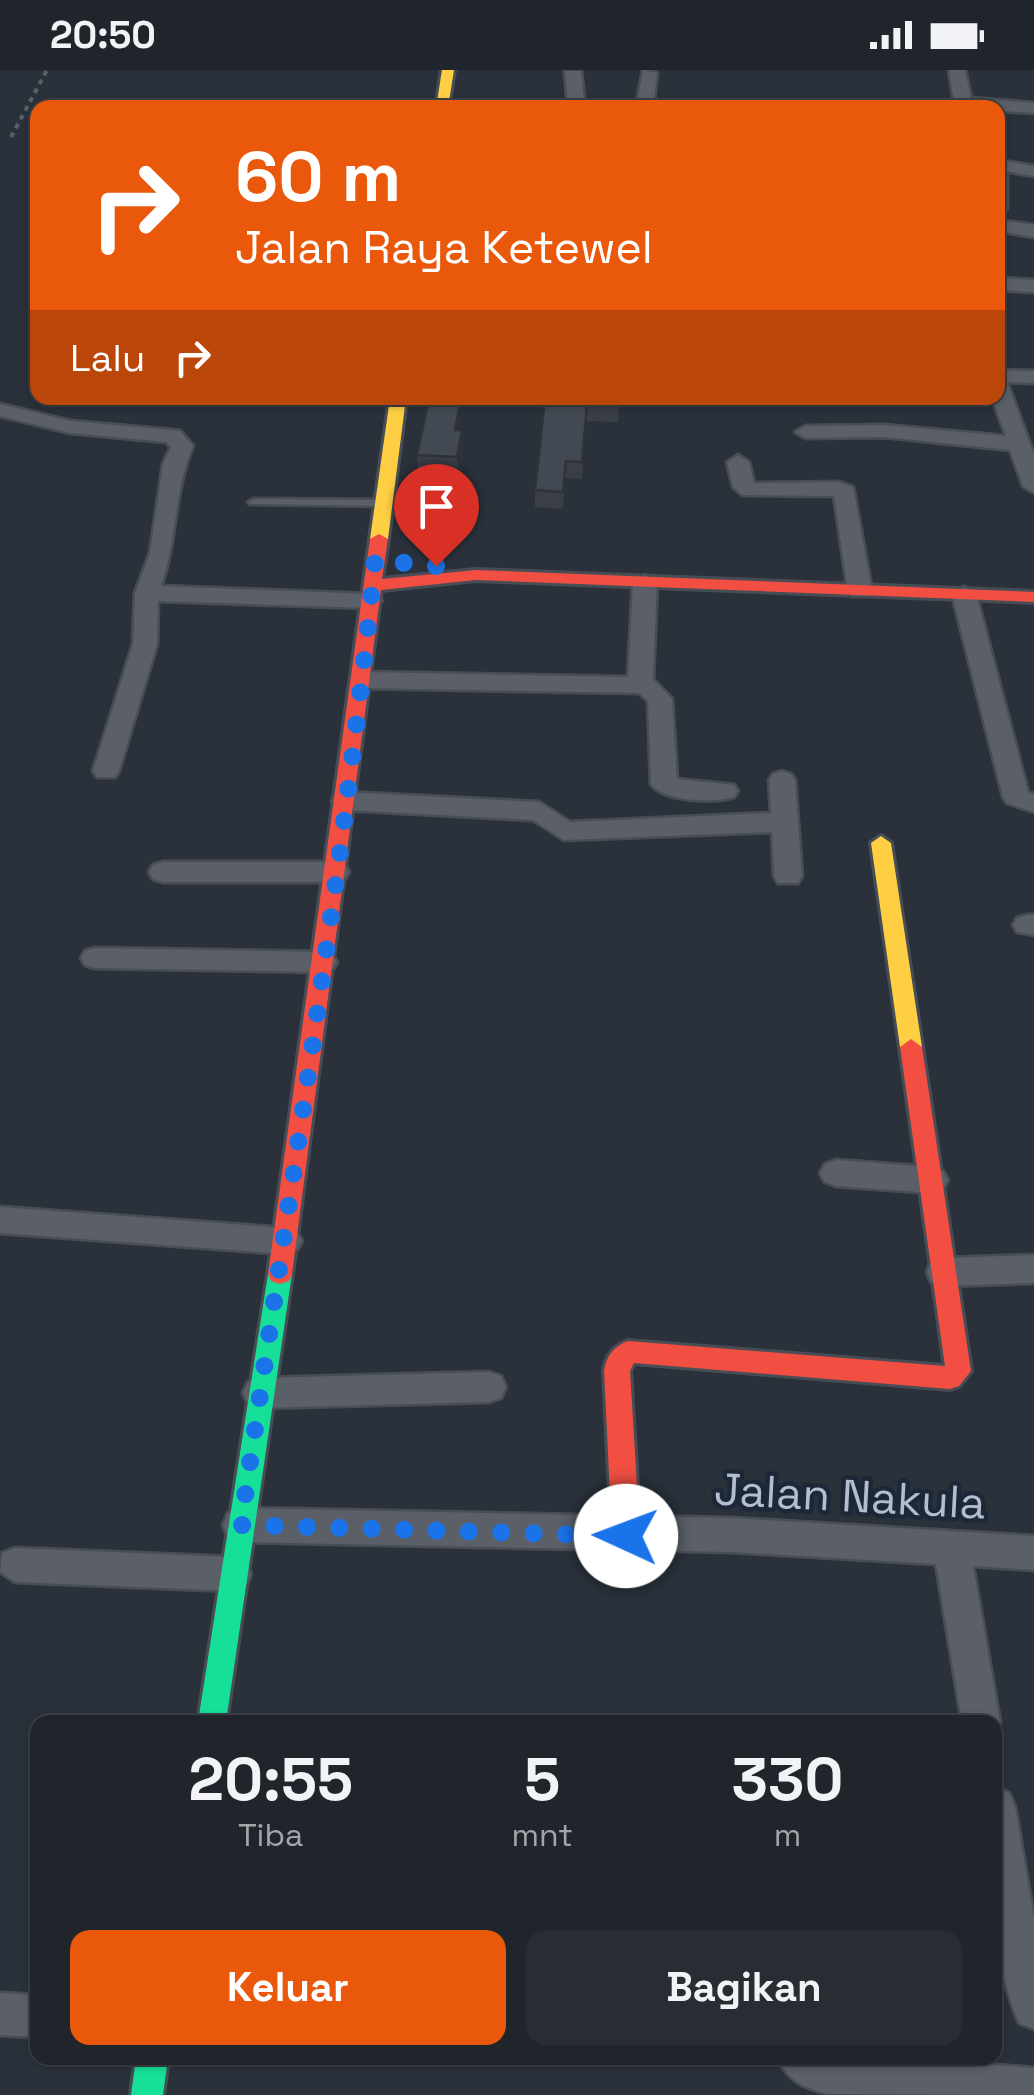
<!DOCTYPE html>
<html lang="id">
<head>
<meta charset="utf-8">
<style>
	body { margin:0; font-family:"Space Grotesk",sans-serif; background:#282d34; color:#f1f3f6; height:100vh; display:flex; flex-direction:column; font-size:38px; white-space:nowrap }
	* { box-sizing:border-box; margin:0 }
	p { font-size:32px; color:#a2a5a9 }
	.icon { flex:none; width:55px; height:55px; fill:none; stroke:currentColor; stroke-width:2; stroke-linecap:round; stroke-linejoin:round }
	.map { position:relative; flex:1; overflow:hidden }
	.sheet { position:absolute; left:30px; top:1645px; width:972px; height:350px; display:flex; flex-direction:column; background:#20252c; border-radius:20px; box-shadow:0 2px 8px #0004,0 0 0 2px #3d4248 }
	.sheet>* { flex:none }
	.top-card { position:absolute; left:30px; top:30px; width:975px; height:305px; border-radius:20px; box-shadow:0 2px 8px #0004,0 0 0 2px #3d4248; background:#ea580c; color:#fff; overflow:hidden }
	.pin { position:absolute; display:grid; place-items:center; width:85px; height:85px; color:#fff; margin:-102px -42px; border-radius:50% 50% 50% 0; rotate:-45deg; box-shadow:0 0 10px #0007 }
	.pin .icon { rotate:45deg }
	.me { position:absolute; width:110px; margin:-55px; rotate:272deg; stroke-linejoin:round; filter:drop-shadow(0 0 8px #0008) }
	.turn { display:flex; align-items:center; gap:35px; height:210px; padding:0 40px; font-size:45px }
	.turn .icon { width:130px; height:130px; stroke-width:2.5 }
	.turn b { display:block; font-size:70px; line-height:85px }
	.then { display:flex; align-items:center; height:95px; padding:0 40px; background:#0003; gap:20px; font-size:38px }
	.eta { display:flex; justify-content:space-evenly; align-items:center; height:170px; text-align:center }
	.eta b { font-size:60px; font-weight:700; line-height:70px }
	.action { display:flex; gap:20px; margin-top:auto; padding:20px 40px }
	.action a { flex:1; height:115px; border-radius:20px; background:#ea580c; color:#fff; font-size:40px; font-weight:700; line-height:115px; text-align:center }
	.action a+a { background:#282d34; color:#f1f3f6 }
	.status { display:flex; justify-content:space-between; align-items:center; height:70px; padding:0 50px; background:#20252c; direction:ltr }
	.status svg { height:28px; fill:currentColor }
	.map>svg:first-child { display:block }
	.lines { fill:none; stroke-linecap:round; stroke-linejoin:round }
	.lane-casing { stroke:#484d55; stroke-width:5 }
	.street-casing { stroke:#484d55; stroke-width:5 }
	.fast-casing { stroke:#484d55; stroke-width:6 }
	.slow-casing { stroke:#484d55; stroke-width:6 }
	.jam-casing { stroke:#484d55; stroke-width:6 }
	.path { stroke:#585f66; stroke-width:4; stroke-dasharray:5 5; stroke-linecap:butt }
	.lane { fill:#5b6068; fill-rule:evenodd }
	.street { fill:#5b6068; fill-rule:evenodd }
	.fast { fill:#16e098; fill-rule:evenodd }
	.slow { fill:#ffcf43; fill-rule:evenodd }
	.jam { fill:#f24e42; fill-rule:evenodd }
	.wall { fill:#3a3f47 }
	.shaded-wall { fill:#2f3339 }
	.building { fill:#434952; stroke:#2f3339; stroke-width:2.5 }
	.route { stroke:#1a73e8; stroke-width:18; stroke-dasharray:0 32.4 }
	.labels { text-anchor:middle; dominant-baseline:central; stroke-width:9; stroke-linejoin:round; paint-order:stroke }
	.near-street-label { font-size:45px; fill:#b4bdcc; stroke:#1c2737 }
</style>
</head>
<body>
<div class="status"><b>20:50</b><svg viewBox="0 0 49 12"><path d="M0 12V9h3v3zM5 12V6h3v6zM10 12V3h3v9zM15 12V0h3v12zM26 1h20v11H26zM47 4h2v5h-2z"/></svg></div>
<div class="map">
<svg width="1034" height="2025" viewBox="0 0 1034 2025">
	<rect width="100%" height="100%" fill="#2a313b"/>
	<g class="lines">
		<defs>
			<path id="lane" d="M 254,429 L 384,430 L 390,433 L 384,436 L 250,434 L 248,432 Z"/>
			<path id="street" d="M 643,0 L 657,3 L 653,38 L 636,38 Z
				M 949,0 L 965,0 L 971,28 L 1034,33 L 1034,43 L 955,38 Z
				M 565,1 L 581,1 L 585,38 L 568,38 Z
				M 998,90 L 1034,96 L 1034,106 L 998,100 Z
				M 998,101 L 1007,106 L 1007,139 L 998,145 Z
				M 998,150 L 1034,155 L 1034,167 L 998,161 Z
				M 998,208 L 1034,210 L 1034,222 L 998,220 Z
				M 998,300 L 1034,301 L 1034,313 L 1007,312 L 1034,385 L 1034,423 L 1023,416 L 1010,380 L 884,367 L 806,368 L 795,362 L 806,356 L 884,355 L 1006,366 L 992,328 L 998,328 Z
				M 0,334 L 70,351 L 172,360 L 180,361 L 193,376 C 174,420 177,471 161,516 L 370,524 L 382,531 L 370,538 L 158,531 L 157,574 L 119,701 L 115,707 L 97,707 L 93,701 L 133,574 L 135,523 L 150,483 L 163,394 L 171,377 L 166,372 L 70,363 L 0,346 Z
				M 738,385 L 749,392 L 754,413 L 839,412 L 853,417 L 872,521 L 868,526 L 852,526 L 848,521 L 834,426 L 742,425 L 733,417 L 727,392 Z
				M 645,505 L 657,512 L 653,609 L 672,629 L 677,709 L 734,715 L 738,721 L 734,727 C 714,733 664,732 651,714 L 648,631 L 639,623 L 363,618 L 351,610 L 363,602 L 628,607 L 633,512 Z
				M 964,517 L 976,524 L 1028,722 L 1034,724 L 1034,742 L 1007,733 L 1003,727 L 952,524 Z
				M 782,701 L 791,704 L 795,710 L 802,806 L 798,813 L 778,813 L 774,806 L 772,762 L 564,770 L 533,750 L 345,740 L 336,737 L 332,731 L 336,725 L 345,722 L 539,732 L 570,752 L 771,743 L 769,710 L 773,704 Z
				M 163,792 L 335,792 L 345,795 L 349,802 L 345,809 L 335,812 L 163,812 L 153,809 L 149,802 L 153,795 Z
				M 1027,845 L 1034,845 L 1034,865 L 1017,862 L 1013,855 L 1017,848 Z
				M 95,878 L 323,882 L 333,885 L 337,892 L 333,899 L 323,902 L 95,898 L 85,895 L 81,888 L 85,881 Z
				M 836,1090 L 932,1097 L 943,1101 L 948,1110 L 943,1119 L 932,1123 L 836,1116 L 825,1112 L 820,1103 L 825,1094 Z
				M 0,1137 L 286,1158 L 297,1162 L 302,1171 L 297,1180 L 286,1184 L 0,1163 Z
				M 1034,1185 L 1034,1213 L 943,1216 L 931,1212 L 927,1202 L 931,1192 L 943,1188 Z
				M 489,1302 L 501,1306 L 506,1317 L 501,1328 L 489,1332 L 260,1338 L 248,1334 L 243,1323 L 248,1312 L 260,1308 Z
				M 241,1438 L 732,1448 L 1034,1466 L 1034,1500 L 973,1496 L 1000,1652 L 995,1665 L 995,1652 L 962,1652 L 936,1494 L 732,1482 L 241,1472 L 228,1467 L 223,1455 L 228,1443 Z
				M 15,1478 L 233,1487 L 246,1492 L 251,1504 L 246,1516 L 233,1521 L 15,1512 L 0,1502 L 2,1483 Z
				M 995,1717 L 1009,1723 L 1015,1737 L 1034,1848 L 1034,1959 L 1019,1953 C 987,1878 995,1797 995,1717 Z
				M 0,1923 L 38,1925 L 38,1967 L 0,1965 Z
				M 778,1988 L 910,1988 L 1034,1998 L 1034,2025 L 828,2024 C 804,2018 788,2011 778,1988 Z"/>
			<path id="fast" d="M 280,1194 L 289,1197 L 292,1204 L 226,1652 L 198,1652 L 268,1204 L 271,1197 Z
				M 136,1988 L 168,1988 L 163,2025 L 131,2025 Z"/>
			<path id="slow" d="M 442,0 L 454,0 L 448,38 L 436,38 Z
				M 390,328 L 406,328 L 388,469 L 379,474 L 370,469 Z
				M 881,766 L 891,773 L 922,977 L 911,985 L 900,977 L 871,773 Z"/>
			<path id="jam" d="M 379,464 L 388,469 L 382,509 L 476,500 L 1034,522 L 1034,532 L 476,510 L 381,520 L 292,1204 L 289,1211 L 280,1214 L 271,1211 L 268,1204 L 370,469 Z
				M 911,969 L 922,977 L 971,1301 L 959,1316 L 950,1319 L 634,1293 L 630,1301 L 640,1465 L 636,1474 L 626,1478 L 616,1474 L 612,1465 L 604,1301 C 606,1286 614,1276 628,1271 L 945,1296 L 900,977 Z"/>
		</defs>
		<use href="#lane" class="lane-casing"/>
		<use href="#street" class="street-casing"/>
		<use href="#fast" class="fast-casing"/>
		<use href="#slow" class="slow-casing"/>
		<use href="#jam" class="jam-casing"/>
		<path class="path" d="M 11,67 L 47,0"/>
		<use href="#lane" class="lane"/>
		<use href="#street" class="street"/>
		<use href="#fast" class="fast"/>
		<use href="#slow" class="slow"/>
		<use href="#jam" class="jam"/>
	</g>
	<path class="wall" d="M 545,328 L 619,335 L 618,352 L 586,351 L 582,409 L 565,408 L 563,439 L 535,437 L 535,420 Z
		M 460,352 L 459,360 L 462,360 L 463,378 L 458,405 L 418,403 L 417,385 Z"/>
	<path class="shaded-wall" d="M 460,334 L 460,352 L 456,378 L 455,360 Z
		M 462,360 L 463,378 L 458,405 L 457,387 Z"/>
	<path class="building" d="M 545,328 L 619,328 L 619,335 L 587,334 L 582,392 L 566,391 L 563,422 L 535,420 Z
		M 428,333 L 460,334 L 455,360 L 462,360 L 457,387 L 417,385 Z"/>
	<g class="lines">
		<path class="route" d="M 436,496 L 375,490 C 342,813 287,1134 241,1455 L 626,1466"/>
	</g>
	<g class="labels">
		<g class="near-street-label">
			<text transform="translate(850 1426) rotate(3)">Jalan Nakula</text>
		</g>
	</g>
</svg>
<div class="pin" style="left:436px;top:496px;background:#d93025"><svg class="icon" aria-label="arrive" viewBox="0 0 24 24"><path d="M6 21V4h12l-3 4 3 4H6"/></svg></div>
<svg class="me" style="left:626px;top:1466px" viewBox="-20 -20 40 40"><circle r="19" fill="#fff"/><path d="M0-13L10 11 0 6-10 11z" fill="#1a73e8"/></svg>
<div class="top-card">
<div class="turn"><svg class="icon" aria-label="right" viewBox="0 0 24 24"><path d="M7 20v-9h11M14 6l5 5-5 5"/></svg><div><b>60 m</b>Jalan Raya Ketewel</div></div>
<div class="then">Lalu<svg class="icon" aria-label="right" viewBox="0 0 24 24"><path d="M7 20v-9h11M14 6l5 5-5 5"/></svg></div>
</div>
<section class="sheet">
<div class="eta">
<div><b>20:55</b><p>Tiba</p></div>
<div><b>5</b><p>mnt</p></div>
<div><b>330</b><p>m</p></div>
</div>
<div class="action"><a>Keluar</a><a>Bagikan</a></div>
</section>
</div>
</body>
</html>
